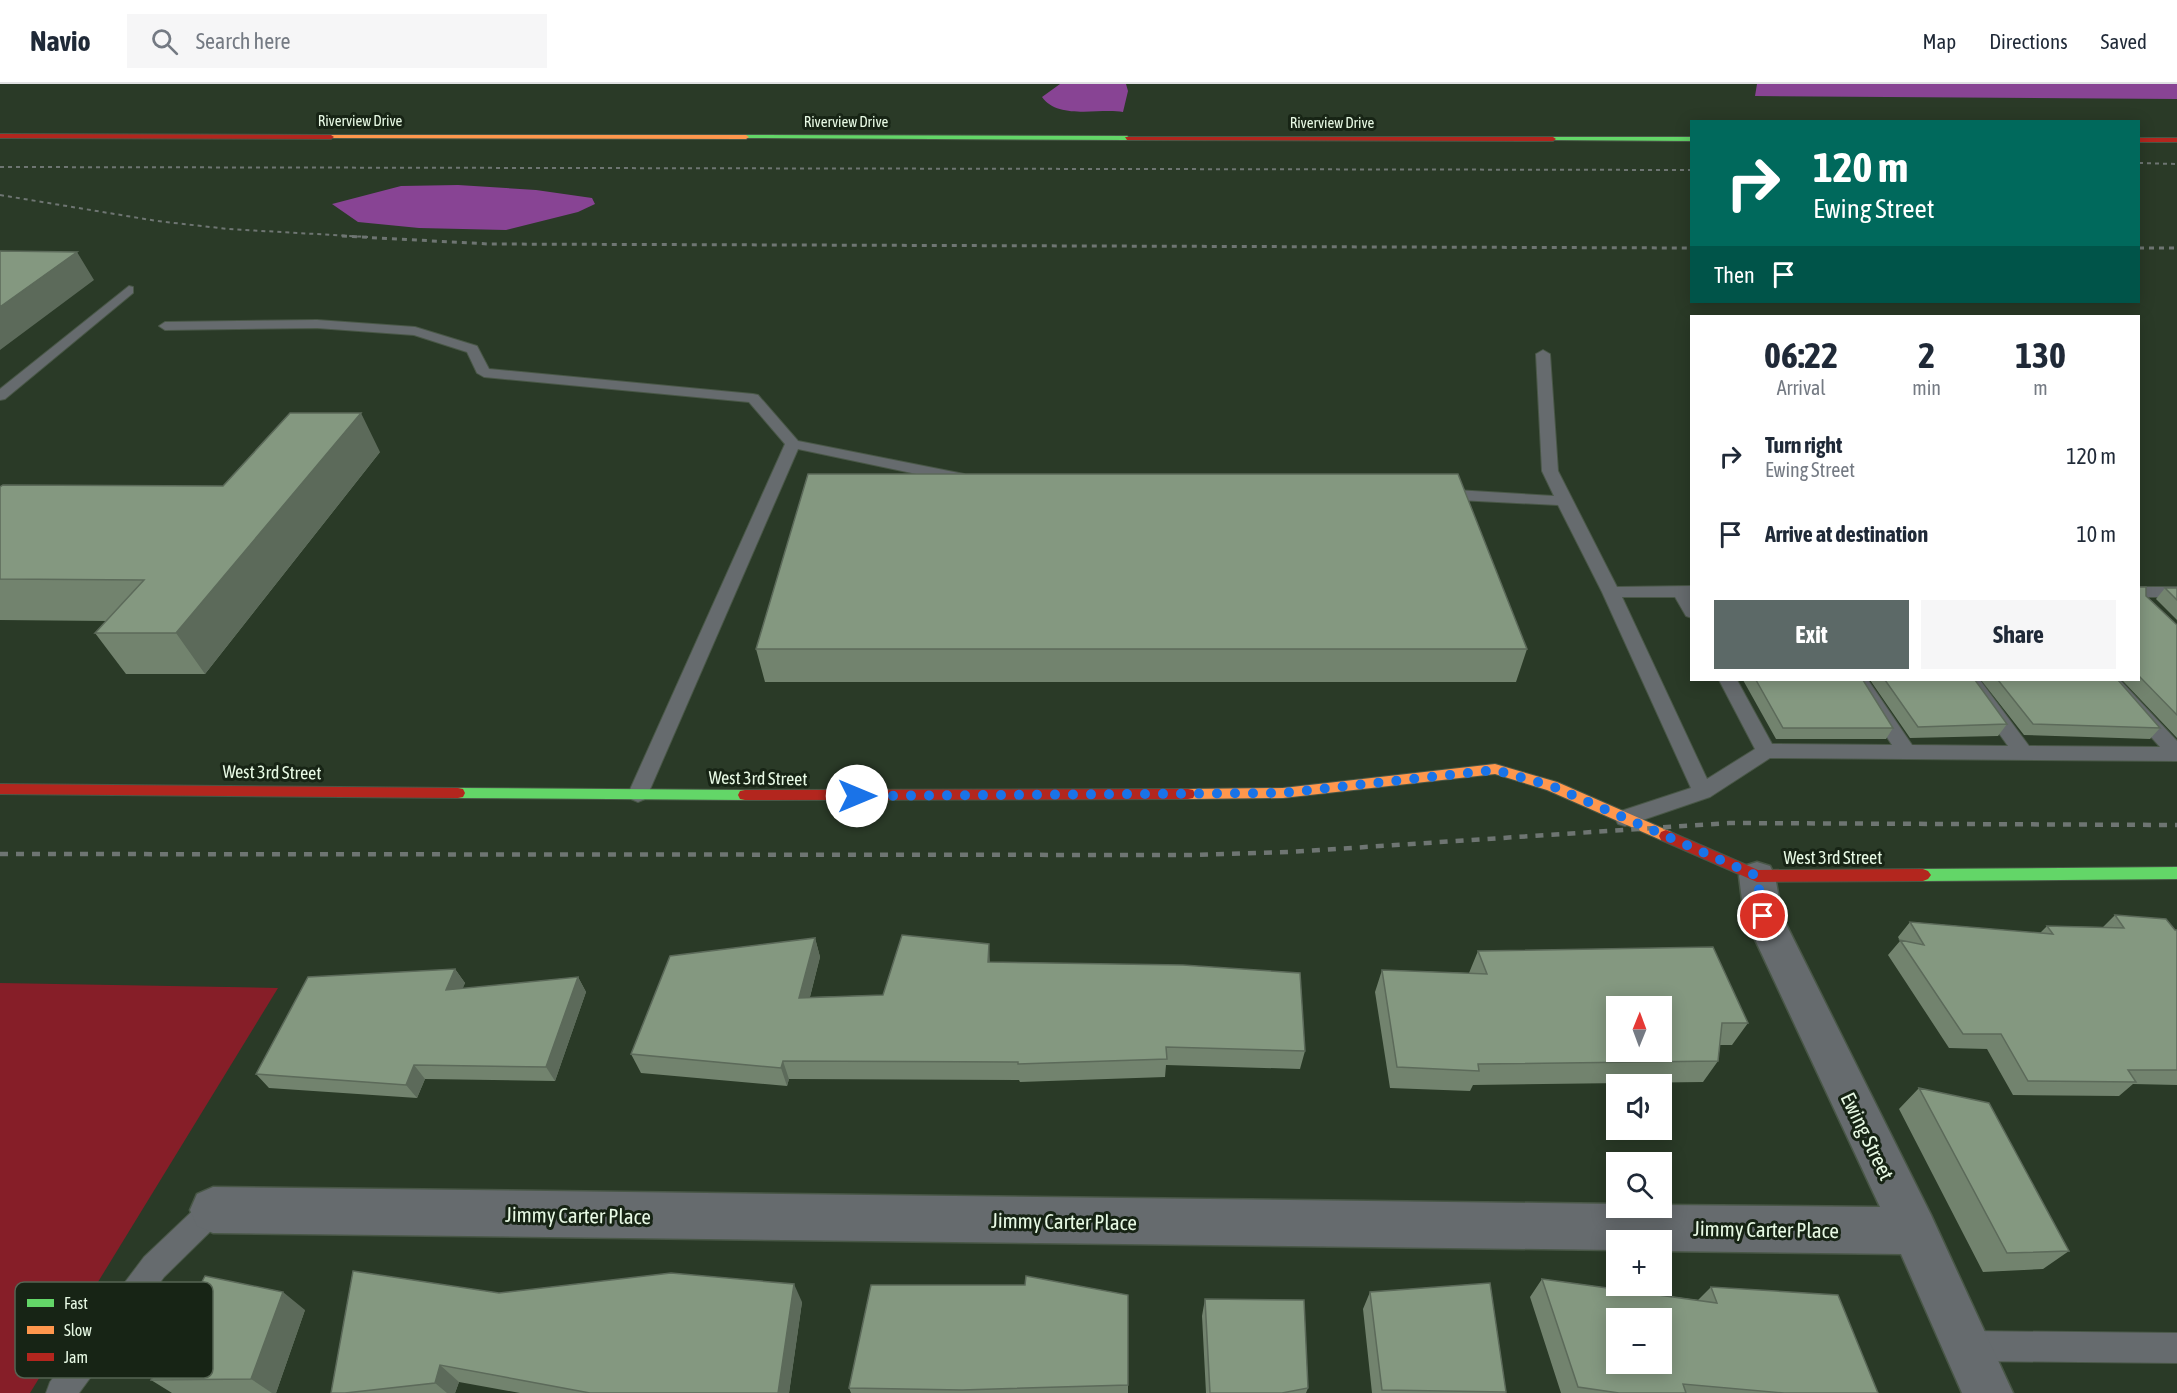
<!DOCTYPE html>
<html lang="en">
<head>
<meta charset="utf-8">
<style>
	body { margin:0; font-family:"Asap Condensed",sans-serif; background:#f6f6f7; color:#1f2937; height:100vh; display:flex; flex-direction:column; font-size:22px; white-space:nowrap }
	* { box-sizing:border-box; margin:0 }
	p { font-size:20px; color:#747a83 }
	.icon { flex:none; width:33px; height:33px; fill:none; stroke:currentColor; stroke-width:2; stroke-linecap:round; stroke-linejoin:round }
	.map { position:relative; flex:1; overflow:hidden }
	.drawer { position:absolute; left:1690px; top:231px; width:450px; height:366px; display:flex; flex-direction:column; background:#fff; border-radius:0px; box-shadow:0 3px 15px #0003 }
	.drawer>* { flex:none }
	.top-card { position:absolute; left:1690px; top:36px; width:450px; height:183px; border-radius:0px; box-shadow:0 3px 15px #0003; background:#00695c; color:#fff; overflow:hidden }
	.needle { width:39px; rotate:1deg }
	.controls { position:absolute; left:1606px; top:912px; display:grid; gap:12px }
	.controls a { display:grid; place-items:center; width:66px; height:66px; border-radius:0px; background:#fff; box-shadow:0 3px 15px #0003; font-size:30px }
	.pin { position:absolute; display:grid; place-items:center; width:51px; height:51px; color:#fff; margin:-26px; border:3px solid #fff; border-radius:50%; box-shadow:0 2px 6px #0007 }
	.me { position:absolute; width:66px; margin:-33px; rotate:90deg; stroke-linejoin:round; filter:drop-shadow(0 0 4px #0008) }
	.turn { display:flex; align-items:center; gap:21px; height:126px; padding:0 24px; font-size:27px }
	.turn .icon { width:78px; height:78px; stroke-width:2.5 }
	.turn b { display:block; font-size:42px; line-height:51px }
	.then { display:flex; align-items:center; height:57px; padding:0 24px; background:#0003; gap:12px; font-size:22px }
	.eta { display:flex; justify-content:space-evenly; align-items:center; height:102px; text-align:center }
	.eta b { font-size:36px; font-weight:700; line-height:42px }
	.primary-button { display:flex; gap:12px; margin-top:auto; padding:12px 24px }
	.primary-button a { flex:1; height:69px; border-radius:0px; background:#5c6967; color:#fff; font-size:24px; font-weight:700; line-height:69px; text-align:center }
	.primary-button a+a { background:#f6f6f7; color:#1f2937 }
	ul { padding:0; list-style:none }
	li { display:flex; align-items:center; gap:18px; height:78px; padding:0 24px }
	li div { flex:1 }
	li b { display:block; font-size:22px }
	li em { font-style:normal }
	header { display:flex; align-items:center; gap:36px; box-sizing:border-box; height:84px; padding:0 30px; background:#fff; border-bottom:2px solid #e0e1e3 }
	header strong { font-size:28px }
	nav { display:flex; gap:33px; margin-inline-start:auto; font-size:21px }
	.search { width:420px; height:54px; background:#f6f6f7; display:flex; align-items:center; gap:15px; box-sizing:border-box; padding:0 21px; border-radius:0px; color:#747a83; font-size:22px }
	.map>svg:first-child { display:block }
	.green { fill:#861e28 }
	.water { fill:#884494 }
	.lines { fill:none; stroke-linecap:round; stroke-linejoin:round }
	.lane-casing { stroke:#495747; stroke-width:2 }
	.street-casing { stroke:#495747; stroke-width:3 }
	.fast-casing { stroke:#495747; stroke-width:2 }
	.slow-casing { stroke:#495747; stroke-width:2 }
	.jam-casing { stroke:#495747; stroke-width:2 }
	.lane { fill:#666b6e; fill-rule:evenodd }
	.street { fill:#666b6e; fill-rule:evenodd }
	.fast { fill:#63d668; fill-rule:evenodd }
	.slow { fill:#ff974d; fill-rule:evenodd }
	.jam { fill:#b3261e; fill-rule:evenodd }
	.rail-far2 { stroke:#6e7572; stroke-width:2; stroke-dasharray:4 4; stroke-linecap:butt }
	.rail-far1 { stroke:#6e7572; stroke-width:3; stroke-dasharray:5 5; stroke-linecap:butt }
	.rail { stroke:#6e7572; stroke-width:4.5; stroke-dasharray:8 8; stroke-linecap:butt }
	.wall { fill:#72836e }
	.shaded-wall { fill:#5c6a5a }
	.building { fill:#849880; stroke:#5c6a5a; stroke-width:1.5; fill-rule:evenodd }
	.route { stroke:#1a73e8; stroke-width:10; stroke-dasharray:0 18 }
	.labels { text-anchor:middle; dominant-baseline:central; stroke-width:6; stroke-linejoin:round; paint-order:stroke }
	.far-street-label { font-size:15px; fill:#e8fae5; stroke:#172415 }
	.street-label { font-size:18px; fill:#e8fae5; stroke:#172415 }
	.near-street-label { font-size:21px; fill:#e8fae5; stroke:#172415 }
	.key { fill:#172415; stroke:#566453; stroke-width:1.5 }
	.key-label { font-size:16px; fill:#e8fae5 }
</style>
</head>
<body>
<header>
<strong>Navio</strong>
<div class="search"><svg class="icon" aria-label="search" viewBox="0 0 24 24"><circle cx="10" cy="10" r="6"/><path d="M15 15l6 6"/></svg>Search here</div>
<nav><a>Map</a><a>Directions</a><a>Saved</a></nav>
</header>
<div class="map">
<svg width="2177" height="1309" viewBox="0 0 2177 1309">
	<rect width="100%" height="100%" fill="#2a3a27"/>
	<path class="green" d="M 0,899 L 278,904 L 30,1309 L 0,1309 Z"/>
	<path class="water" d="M 1060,0 L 1126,0 L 1128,7 L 1123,28 C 1099,24 1058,36 1042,13 Z
		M 1757,0 L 2177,0 L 2177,15 L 1755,12 Z
		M 458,101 L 536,106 L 592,114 L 595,120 L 578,128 L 506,146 L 419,144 L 358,138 L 332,120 L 401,102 Z"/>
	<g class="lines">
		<defs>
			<path id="lane" d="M 129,202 L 133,203 L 133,209 L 5,315 L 0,316 L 0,305 Z
				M 317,236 L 415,243 L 477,262 L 489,285 L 753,310 L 758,311 L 798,357 L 964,390 L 972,395 L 964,400 L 798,365 L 648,710 L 645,715 L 638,718 L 631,715 L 628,710 L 785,360 L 749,318 L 484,293 L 477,289 L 467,268 L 414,251 L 317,244 L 165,246 L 159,242 L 165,238 Z
				M 1543,266 L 1550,270 L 1558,387 L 1617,503 L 1692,502 L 1692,534 L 1686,532 L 1675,513 L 1622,513 L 1707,695 L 1755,665 L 1719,596 L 1737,596 L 1772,660 L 1892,661 L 1850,596 L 1868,596 L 1912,661 L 2008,662 L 1961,596 L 1980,596 L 2029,662 L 2160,663 L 2101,596 L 2120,596 L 2177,657 L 2177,677 L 1770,674 L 1710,713 L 1625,742 L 1618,740 L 1615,734 L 1618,728 L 1691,704 L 1602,508 L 1558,421 L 1439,415 L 1431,410 L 1439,405 L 1554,412 L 1542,387 L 1536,270 Z
				M 2139,503 L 2177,503 L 2177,513 L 2139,513 Z
				M 213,1113 L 223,1117 L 227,1126 L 223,1135 L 164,1193 L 79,1309 L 46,1309 L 50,1298 L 144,1173 L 203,1117 Z
				M 1967,1247 L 2177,1249 L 2177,1279 L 1967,1277 L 1957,1272 L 1952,1262 L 1957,1252 Z"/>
			<path id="street" d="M 1757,778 L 1770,782 L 1775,792 L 1782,832 L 1931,1131 L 2013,1309 L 1962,1309 L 1901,1170 L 1662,1167 L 1662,1156 L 1617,1156 L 1617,1166 L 213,1149 L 197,1142 L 190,1126 L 197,1110 L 213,1103 L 1617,1120 L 1617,1124 L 1662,1124 L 1662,1121 L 1880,1123 L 1744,832 L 1739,792 L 1744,782 Z"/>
			<path id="fast" d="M 746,51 L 1127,52 L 1130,54 L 1127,56 L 744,54 Z
				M 1553,53 L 1692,53 L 1692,57 L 1551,56 Z
				M 458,704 L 745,706 L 750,707 L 752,711 L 750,715 L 745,716 L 458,714 L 453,713 L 451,709 L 453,705 Z
				M 2177,783 L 2177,795 L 1923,797 L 1918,795 L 1915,791 L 1918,787 L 1923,785 Z"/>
			<path id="slow" d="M 331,51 L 746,51 L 749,53 L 746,55 L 329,54 Z
				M 1495,680 L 1557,698 L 1671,748 L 1673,752 L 1671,756 L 1661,756 L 1547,706 L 1495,690 L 1283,714 L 1188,715 L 1183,714 L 1181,710 L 1183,706 L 1188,705 L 1283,704 Z"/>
			<path id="jam" d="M 0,50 L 331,51 L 334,53 L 331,55 L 0,54 Z
				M 1125,53 L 1553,53 L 1556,55 L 1553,57 L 1127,56 Z
				M 2139,54 L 2177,54 L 2177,58 L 2139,58 Z
				M 0,700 L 458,704 L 463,705 L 465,709 L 463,713 L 458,714 L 0,710 Z
				M 1188,705 L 1193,706 L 1195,710 L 1193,714 L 1188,715 L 745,716 L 740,715 L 738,711 L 740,707 L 745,706 Z
				M 1666,746 L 1758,786 L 1923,785 L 1928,787 L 1931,791 L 1928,795 L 1923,797 L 1757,798 L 1661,756 L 1659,752 L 1661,748 Z"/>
		</defs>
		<use href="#lane" class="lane-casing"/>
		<use href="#street" class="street-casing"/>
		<use href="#fast" class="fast-casing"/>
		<use href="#slow" class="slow-casing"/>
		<use href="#jam" class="jam-casing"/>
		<use href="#lane" class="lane"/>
		<use href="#street" class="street"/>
		<use href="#fast" class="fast"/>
		<use href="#slow" class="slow"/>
		<use href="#jam" class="jam"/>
		<path class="rail-far2" d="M 2139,79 L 2177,80
			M 0,83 L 1692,86
			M 0,111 L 157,137 L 228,145 L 368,153"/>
		<path class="rail-far1" d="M 342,152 L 489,160 L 1692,164
			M 2139,164 L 2177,164"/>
		<path class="rail" d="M 0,770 L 1193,771 L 1290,768 L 1729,739 L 2177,741"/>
	</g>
	<path class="wall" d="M 380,368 L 205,590 L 126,590 L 95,549 L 107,537 L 0,536 L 0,403 L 223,402 Z
		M 2139,503 L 2146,512 L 2177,541 L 2177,654 L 2122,596 L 2139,596 Z
		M 2165,504 L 2177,504 L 2177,536 L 2156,515 Z
		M 756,565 L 1527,565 L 1516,598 L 765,598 Z
		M 1743,596 L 1863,596 L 1893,644 L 1886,655 L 1776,655 Z
		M 1870,596 L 1975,596 L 2007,640 L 1998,652 L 1910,654 Z
		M 1981,596 L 2118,596 L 2160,644 L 2150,655 L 2024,651 Z
		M 2115,831 L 2177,846 L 2177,1001 L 2133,1000 L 2119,1012 L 2013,1011 L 1987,965 L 1949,964 L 1888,871 L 1900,857 L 1898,853 L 1910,838 L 2040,849 L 2047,842 L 2103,843 Z
		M 815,854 L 820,873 L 810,913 L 883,911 L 990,878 L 1305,967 L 1300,985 L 1166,981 L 1165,993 L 1020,998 L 1019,996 L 789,995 L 787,1002 L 641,989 L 631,970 Z
		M 1478,867 L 1748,939 L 1732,961 L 1720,961 L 1718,977 L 1703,998 L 1473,1001 L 1470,1007 L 1390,1004 L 1375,908 L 1382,886 L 1469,889 Z
		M 455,885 L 465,899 L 462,905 L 578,893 L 586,908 L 555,997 L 425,995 L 417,1014 L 269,1004 L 256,990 Z
		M 1919,1004 L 2069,1167 L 2043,1185 L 1983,1188 L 1899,1025 Z
		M 1542,1195 L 1698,1216 L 1711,1203 L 1878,1309 L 1561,1309 L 1530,1213 Z
		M 1370,1208 L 1506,1308 L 1505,1309 L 1372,1309 L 1363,1225 Z
		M 499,1209 L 802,1218 L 789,1309 L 520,1309 L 459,1298 L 455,1309 L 331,1309 Z
		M 1205,1215 L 1308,1304 L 1306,1309 L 1206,1309 L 1202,1232 Z
		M 305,1226 L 276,1309 L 172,1309 L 151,1296 Z
		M 1128,1301 L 1128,1309 L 851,1309 L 849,1304 Z"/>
	<path class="shaded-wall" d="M 77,168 L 94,196 L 0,266 L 0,223 Z
		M 361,329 L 380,368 L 205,590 L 176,549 Z
		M 815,854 L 820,873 L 805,932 L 799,914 Z
		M 989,860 L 990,879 L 988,878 Z
		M 455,885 L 465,899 L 456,921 L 446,906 Z
		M 578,893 L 586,908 L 555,997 L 546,983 Z
		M 783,977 L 789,995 L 787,1002 L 781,984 Z
		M 414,981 L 425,995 L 417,1014 L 406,1001 Z
		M 794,1200 L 802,1218 L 789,1309 L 778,1309 Z
		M 283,1208 L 305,1226 L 276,1309 L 272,1309 L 251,1295 Z
		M 440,1281 L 459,1298 L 455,1309 L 447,1309 L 435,1299 Z"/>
	<path class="building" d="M 0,167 L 77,168 L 0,223 Z
		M 290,329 L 361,329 L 176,549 L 95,549 L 144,496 L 0,495 L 0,403 L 3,401 L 223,402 Z
		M 808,390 L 1458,390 L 1527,565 L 756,565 Z
		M 2139,503 L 2146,503 L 2146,512 L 2177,541 L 2177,631 L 2139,592 Z
		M 2165,504 L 2177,504 L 2177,516 Z
		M 1756,596 L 1863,596 L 1893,644 L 1783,644 Z
		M 1885,596 L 1975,596 L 2007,640 L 1918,643 Z
		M 1998,596 L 2118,596 L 2160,644 L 2033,640 Z
		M 2115,831 L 2166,835 L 2175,846 L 2177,846 L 2177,986 L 2128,986 L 2136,998 L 2028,997 L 2001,950 L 1963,950 L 1900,856 L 1924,861 L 1910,838 L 2053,850 L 2047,842 L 2124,844 Z
		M 902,851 L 989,860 L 988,878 L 1183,881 L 1300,889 L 1305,967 L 1166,963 L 1167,975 L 1018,980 L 1018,978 L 783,977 L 781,984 L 631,970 L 670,872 L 815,854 L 799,914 L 883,911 Z
		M 1713,863 L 1748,939 L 1722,939 L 1718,977 L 1478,980 L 1479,987 L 1397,983 L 1382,886 L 1487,890 L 1478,867 ZM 1617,922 L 1662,922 L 1662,968 L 1617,968 Z
		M 455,885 L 446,906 L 578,893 L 546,983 L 414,981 L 406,1001 L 256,990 L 308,893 Z
		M 1919,1004 L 1989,1019 L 2069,1167 L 2007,1169 Z
		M 353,1187 L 499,1209 L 671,1189 L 794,1200 L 778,1309 L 590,1309 L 440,1281 L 435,1299 L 345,1309 L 331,1309 Z
		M 205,1192 L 283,1208 L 251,1295 L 151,1296 Z
		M 1026,1192 L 1128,1211 L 1128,1301 L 962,1306 L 849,1304 L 871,1201 L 1025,1201 Z
		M 1542,1195 L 1717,1219 L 1711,1203 L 1838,1211 L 1878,1309 L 1784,1309 L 1683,1300 L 1686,1309 L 1619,1309 L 1578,1303 ZM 1617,1234 L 1662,1234 L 1662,1280 L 1617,1280 Z
		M 1490,1199 L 1506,1308 L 1382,1306 L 1370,1208 Z
		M 1205,1215 L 1304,1216 L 1308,1304 L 1282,1309 L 1210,1309 Z"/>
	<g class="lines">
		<path class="route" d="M 857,712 L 1283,709 L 1495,686 L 1552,702 L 1757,792 L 1763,832"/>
	</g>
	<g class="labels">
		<g class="far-street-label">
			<text x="360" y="36">Riverview Drive</text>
			<text x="846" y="37">Riverview Drive</text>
			<text x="1332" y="38">Riverview Drive</text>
		</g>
		<g class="street-label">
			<text transform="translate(272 688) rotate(1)">West 3rd Street</text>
			<text transform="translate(758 694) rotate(1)">West 3rd Street</text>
			<text x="1833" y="773">West 3rd Street</text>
		</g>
		<g class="near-street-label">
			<text transform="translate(1868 1052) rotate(64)">Ewing Street</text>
			<text transform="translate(578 1131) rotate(1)">Jimmy Carter Place</text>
			<text transform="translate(1064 1137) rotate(1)">Jimmy Carter Place</text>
			<text transform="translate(1766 1145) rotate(1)">Jimmy Carter Place</text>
		</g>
	</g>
	<rect x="15" y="1198" width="198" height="96" rx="9" class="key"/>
	<rect x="27" y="1215" width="27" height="8" fill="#63d668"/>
	<rect x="27" y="1242" width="27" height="8" fill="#ff974d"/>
	<rect x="27" y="1269" width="27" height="8" fill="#b3261e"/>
	<g class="key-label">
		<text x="64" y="1225">Fast</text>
		<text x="64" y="1252">Slow</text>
		<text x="64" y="1279">Jam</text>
	</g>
</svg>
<div class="controls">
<a><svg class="needle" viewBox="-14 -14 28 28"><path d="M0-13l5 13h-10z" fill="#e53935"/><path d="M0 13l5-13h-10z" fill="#747a83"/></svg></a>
<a><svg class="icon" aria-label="sound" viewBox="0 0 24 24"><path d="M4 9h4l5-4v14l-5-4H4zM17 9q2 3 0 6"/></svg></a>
<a><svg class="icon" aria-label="search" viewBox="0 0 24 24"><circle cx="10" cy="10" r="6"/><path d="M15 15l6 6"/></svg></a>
<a>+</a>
<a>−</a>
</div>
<div class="pin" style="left:1763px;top:832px;background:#d93025"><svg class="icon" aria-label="arrive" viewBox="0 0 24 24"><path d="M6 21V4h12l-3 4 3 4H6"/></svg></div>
<svg class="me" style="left:857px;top:712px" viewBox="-20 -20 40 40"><circle r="19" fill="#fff"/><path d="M0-13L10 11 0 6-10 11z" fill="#1a73e8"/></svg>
<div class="top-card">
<div class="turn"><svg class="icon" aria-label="right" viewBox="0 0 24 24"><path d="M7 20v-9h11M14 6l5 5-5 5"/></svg><div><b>120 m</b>Ewing Street</div></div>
<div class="then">Then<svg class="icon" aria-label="arrive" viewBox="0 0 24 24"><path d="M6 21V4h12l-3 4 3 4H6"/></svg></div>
</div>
<section class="drawer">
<div class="eta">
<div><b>06:22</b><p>Arrival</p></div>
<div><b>2</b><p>min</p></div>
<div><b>130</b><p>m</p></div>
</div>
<ul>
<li><svg class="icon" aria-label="right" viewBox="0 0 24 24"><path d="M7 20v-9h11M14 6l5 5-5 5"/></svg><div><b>Turn right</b><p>Ewing Street</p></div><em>120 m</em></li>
<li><svg class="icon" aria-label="arrive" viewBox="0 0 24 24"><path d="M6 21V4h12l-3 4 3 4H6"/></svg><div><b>Arrive at destination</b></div><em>10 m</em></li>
</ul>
<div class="primary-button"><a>Exit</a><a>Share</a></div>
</section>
</div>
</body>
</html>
